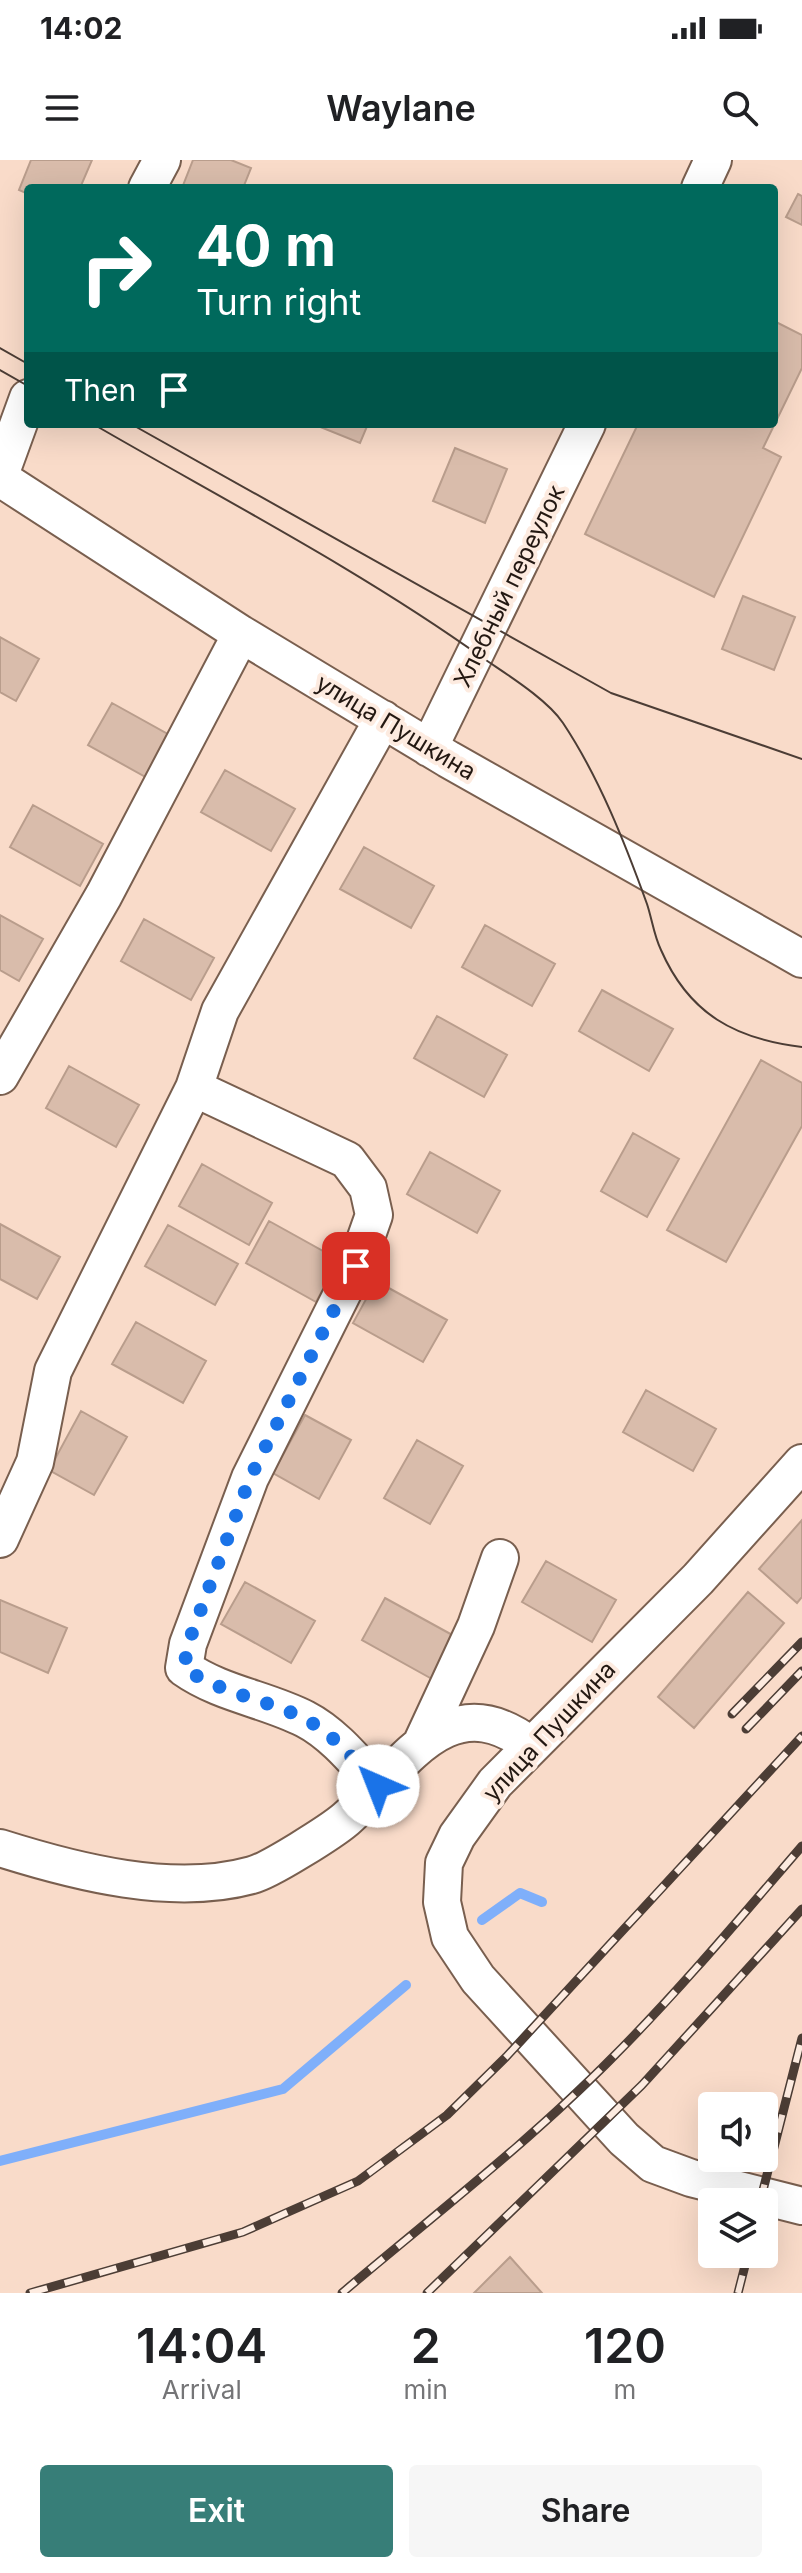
<!DOCTYPE html>
<html lang="en">
<head>
<meta charset="utf-8">
<style>
	body { margin:0; font-family:Inter,sans-serif; background:#f6f6f6; color:#202124; height:100vh; display:flex; flex-direction:column; font-size:30px; white-space:nowrap }
	* { box-sizing:border-box; margin:0 }
	p { font-size:26px; color:#757577 }
	.icon { flex:none; width:44px; height:44px; fill:none; stroke:currentColor; stroke-width:2; stroke-linecap:round; stroke-linejoin:round }
	.map { position:relative; height:2133px; overflow:hidden }
	.sheet { display:flex; flex-direction:column; background:#fff; flex:1 }
	.sheet>* { flex:none }
	.banner { position:absolute; left:24px; top:24px; width:754px; height:244px; border-radius:8px; box-shadow:0 8px 32px #0002; background:#00695c; color:#fff; overflow:hidden }
	.controls { position:absolute; left:698px; top:1932px; display:grid; gap:16px }
	.controls a { display:grid; place-items:center; width:80px; height:80px; border-radius:8px; background:#fff; box-shadow:0 8px 32px #0002; font-size:40px }
	.pin { position:absolute; display:grid; place-items:center; width:68px; height:68px; color:#fff; margin:-34px; border-radius:16px; box-shadow:0 4px 12px #0006 }
	.me { position:absolute; width:88px; margin:-44px; rotate:316deg; stroke-linejoin:round; filter:drop-shadow(0 0 6px #0008) }
	.turn { display:flex; align-items:center; gap:28px; height:168px; padding:0 40px; font-size:36px }
	.turn .icon { width:104px; height:104px; stroke-width:2.5 }
	.turn b { display:block; font-size:56px; line-height:68px }
	.then { display:flex; align-items:center; height:76px; padding:0 40px; background:#0003; gap:16px; font-size:30px }
	.eta { display:flex; justify-content:space-evenly; align-items:center; height:136px; text-align:center }
	.eta b { font-size:48px; font-weight:600; line-height:56px }
	.button { display:flex; gap:16px; margin-top:auto; padding:16px 40px }
	.button a { flex:1; height:92px; border-radius:8px; background:#377e78; color:#fff; font-size:32px; font-weight:600; line-height:92px; text-align:center }
	.button a+a { background:#f6f6f6; color:#202124 }
	.status { display:flex; justify-content:space-between; align-items:center; height:56px; padding:0 40px; background:#fff; direction:ltr }
	.status svg { height:22px; fill:currentColor }
	header { display:flex; justify-content:space-between; align-items:center; height:104px; padding:0 40px; background:#fff; font-size:36px; font-weight:600 }
	.map>svg:first-child { display:block }
	.lines { fill:none; stroke-linecap:round; stroke-linejoin:round }
	.stream { stroke:#7faffa; stroke-width:10 }
	.building { fill:#d9bcab; stroke:#b99d8c; stroke-width:2 }
	.minor-casing { stroke:#795f4f; stroke-width:40 }
	.minor { stroke:#fff; stroke-width:36 }
	.tram { stroke:#4c3d35; stroke-width:2 }
	.rail-casing { stroke:#4c3d35; stroke-width:9 }
	.rail { stroke:#fdebe0; stroke-width:6; stroke-dasharray:18; stroke-linecap:butt }
	.route { stroke:#1a73e8; stroke-width:14; stroke-dasharray:0 25.2 }
	.labels { text-anchor:middle; dominant-baseline:central; stroke-width:8; stroke-linejoin:round; paint-order:stroke }
	.street-label { font-size:24px; fill:#231812; stroke:#fdebe0 }
</style>
</head>
<body>
<div class="status"><b>14:02</b><svg viewBox="0 0 49 12"><path d="M0 12V9h3v3zM5 12V6h3v6zM10 12V3h3v9zM15 12V0h3v12zM26 1h20v11H26zM47 4h2v5h-2z"/></svg></div>
<header><svg class="icon" aria-label="menu" viewBox="0 0 24 24"><path d="M4 6h16M4 12h16M4 18h16"/></svg>Waylane<svg class="icon" aria-label="search" viewBox="0 0 24 24"><circle cx="10" cy="10" r="6"/><path d="M15 15l6 6"/></svg></header>
<div class="map">
<svg width="802" height="2133" viewBox="0 0 802 2133">
	<rect width="100%" height="100%" fill="#f9dbc9"/>
	<g class="lines">
		<path class="stream" d="M 482,1760 L 520,1733 L 542,1742
			M 0,2001 L 283,1929 L 406,1825"/>
	</g>
	<path class="building" d="M 31,0 L 92,0 L 80,28 L 28,28 L 28,34 L 19,30 Z
		M 193,0 L 231,0 L 251,8 L 243,28 L 182,28 Z
		M 798,34 L 802,36 L 802,65 L 786,57 Z
		M 774,161 L 802,175 L 802,208 L 763,288 L 781,297 L 714,437 L 585,374 L 638,264 L 774,264 Z
		M 313,264 L 368,264 L 360,283 Z
		M 455,288 L 507,309 L 485,363 L 433,341 Z
		M 743,436 L 795,457 L 774,510 L 722,489 Z
		M 0,477 L 39,499 L 16,541 L 0,532 Z
		M 112,543 L 182,582 L 158,624 L 88,585 Z
		M 225,610 L 295,649 L 271,691 L 201,652 Z
		M 33,645 L 103,684 L 80,726 L 10,687 Z
		M 364,687 L 434,726 L 411,768 L 340,729 Z
		M 0,755 L 43,779 L 19,821 L 0,810 Z
		M 144,759 L 214,798 L 191,840 L 121,801 Z
		M 485,765 L 555,804 L 532,846 L 462,807 Z
		M 602,830 L 673,869 L 649,911 L 579,871 Z
		M 437,856 L 507,895 L 484,937 L 414,898 Z
		M 761,900 L 802,923 L 802,966 L 726,1102 L 667,1070 Z
		M 69,906 L 139,945 L 116,987 L 46,948 Z
		M 633,973 L 679,999 L 647,1057 L 601,1031 Z
		M 430,992 L 500,1031 L 477,1073 L 407,1034 Z
		M 202,1004 L 272,1043 L 249,1085 L 179,1046 Z
		M 269,1061 L 339,1100 L 316,1142 L 246,1103 Z
		M 0,1064 L 60,1097 L 37,1139 L 0,1119 Z
		M 168,1065 L 238,1104 L 215,1145 L 145,1106 Z
		M 376,1121 L 447,1160 L 423,1202 L 353,1163 Z
		M 136,1162 L 206,1201 L 183,1243 L 112,1204 Z
		M 646,1230 L 716,1269 L 693,1311 L 623,1272 Z
		M 81,1251 L 127,1277 L 94,1335 L 49,1310 Z
		M 305,1255 L 351,1280 L 319,1339 L 273,1313 Z
		M 417,1280 L 463,1306 L 430,1364 L 384,1338 Z
		M 802,1360 L 802,1437 L 797,1443 L 759,1409 Z
		M 546,1401 L 616,1440 L 592,1482 L 522,1442 Z
		M 245,1422 L 315,1461 L 291,1503 L 221,1464 Z
		M 748,1432 L 784,1463 L 694,1568 L 658,1537 Z
		M 385,1438 L 456,1477 L 432,1519 L 362,1480 Z
		M 0,1440 L 67,1468 L 48,1513 L 0,1492 Z
		M 510,2097 L 542,2133 L 474,2133 Z"/>
	<g class="lines">
		<defs>
			<path id="minor" d="M 147,28 L 162,0
				M 700,28 L 713,0
				M 0,315 L 28,238
				M 0,318 L 241,474 L 448,599 L 802,799
				M 429,588 L 587,264
				M 0,916 L 104,735 L 241,474
				M 194,928 L 347,1000 L 368,1028 L 374,1055 L 356,1106 L 250,1318 L 188,1484 L 184,1508 C 221,1534 266,1539 305,1559 C 334,1574 356,1602 378,1626
				M 802,1303 L 698,1419 L 495,1623 L 457,1676 L 444,1703 L 442,1742 L 450,1777 L 478,1819 L 624,1979 L 653,2004 L 691,2018 L 802,2046
				M 0,1379 L 35,1302 L 53,1211 L 194,928 L 220,851 L 383,559
				M 423,1580 L 476,1466 L 500,1398
				M 0,1688 C 76,1712 173,1737 252,1715 C 269,1711 332,1671 346,1659 C 401,1611 446,1521 530,1585"/>
		</defs>
		<use href="#minor" class="minor-casing"/>
		<use href="#minor" class="minor"/>
		<path class="tram" d="M 0,188 L 28,204
			M 0,210 L 28,226
			M 93,264 C 224,340 360,410 483,498 C 506,514 547,539 563,563 C 599,617 625,683 647,744 C 652,759 654,776 661,790 C 689,854 735,879 802,887
			M 131,264 L 611,533 L 802,599"/>
		<defs>
			<path id="rail" d="M 732,1554 L 802,1482
				M 746,1569 L 802,1511
				M 760,2042 L 802,1878
				M 30,2133 L 243,2072 L 358,2021 L 447,1955 L 506,1897 L 802,1576
				M 342,2133 C 433,2056 528,1983 612,1898 C 679,1831 740,1758 802,1686
				M 427,2133 L 642,1925 L 802,1749
				M 738,2133 L 748,2094"/>
		</defs>
		<use href="#rail" class="rail-casing"/>
		<use href="#rail" class="rail"/>
	</g>
	<g class="lines">
		<path class="route" d="M 356,1106 L 250,1318 L 188,1484 L 184,1508 C 221,1534 266,1539 305,1559 C 334,1574 356,1602 378,1626"/>
	</g>
	<g class="labels">
		<g class="street-label">
			<text transform="translate(509 426) rotate(-64)">Хлебный переулок</text>
			<text transform="translate(396 567) rotate(31)">улица Пушкина</text>
			<text transform="translate(549 1571) rotate(-47)">улица Пушкина</text>
		</g>
	</g>
</svg>
<div class="controls">
<a><svg class="icon" aria-label="sound" viewBox="0 0 24 24"><path d="M4 9h4l5-4v14l-5-4H4zM17 9q2 3 0 6"/></svg></a>
<a><svg class="icon" aria-label="layers" viewBox="0 0 24 24"><path d="M12 4l9 5-9 5-9-5zM3 14l9 5 9-5"/></svg></a>
</div>
<div class="pin" style="left:356px;top:1106px;background:#d93025"><svg class="icon" aria-label="arrive" viewBox="0 0 24 24"><path d="M6 21V4h12l-3 4 3 4H6"/></svg></div>
<svg class="me" style="left:378px;top:1626px" viewBox="-20 -20 40 40"><circle r="19" fill="#fff"/><path d="M0-13L10 11 0 6-10 11z" fill="#1a73e8"/></svg>
<div class="banner">
<div class="turn"><svg class="icon" aria-label="right" viewBox="0 0 24 24"><path d="M7 20v-9h11M14 6l5 5-5 5"/></svg><div><b>40 m</b>Turn right</div></div>
<div class="then">Then<svg class="icon" aria-label="arrive" viewBox="0 0 24 24"><path d="M6 21V4h12l-3 4 3 4H6"/></svg></div>
</div>
</div>
<section class="sheet">
<div class="eta">
<div><b>14:04</b><p>Arrival</p></div>
<div><b>2</b><p>min</p></div>
<div><b>120</b><p>m</p></div>
</div>
<div class="button"><a>Exit</a><a>Share</a></div>
</section>
</body>
</html>
